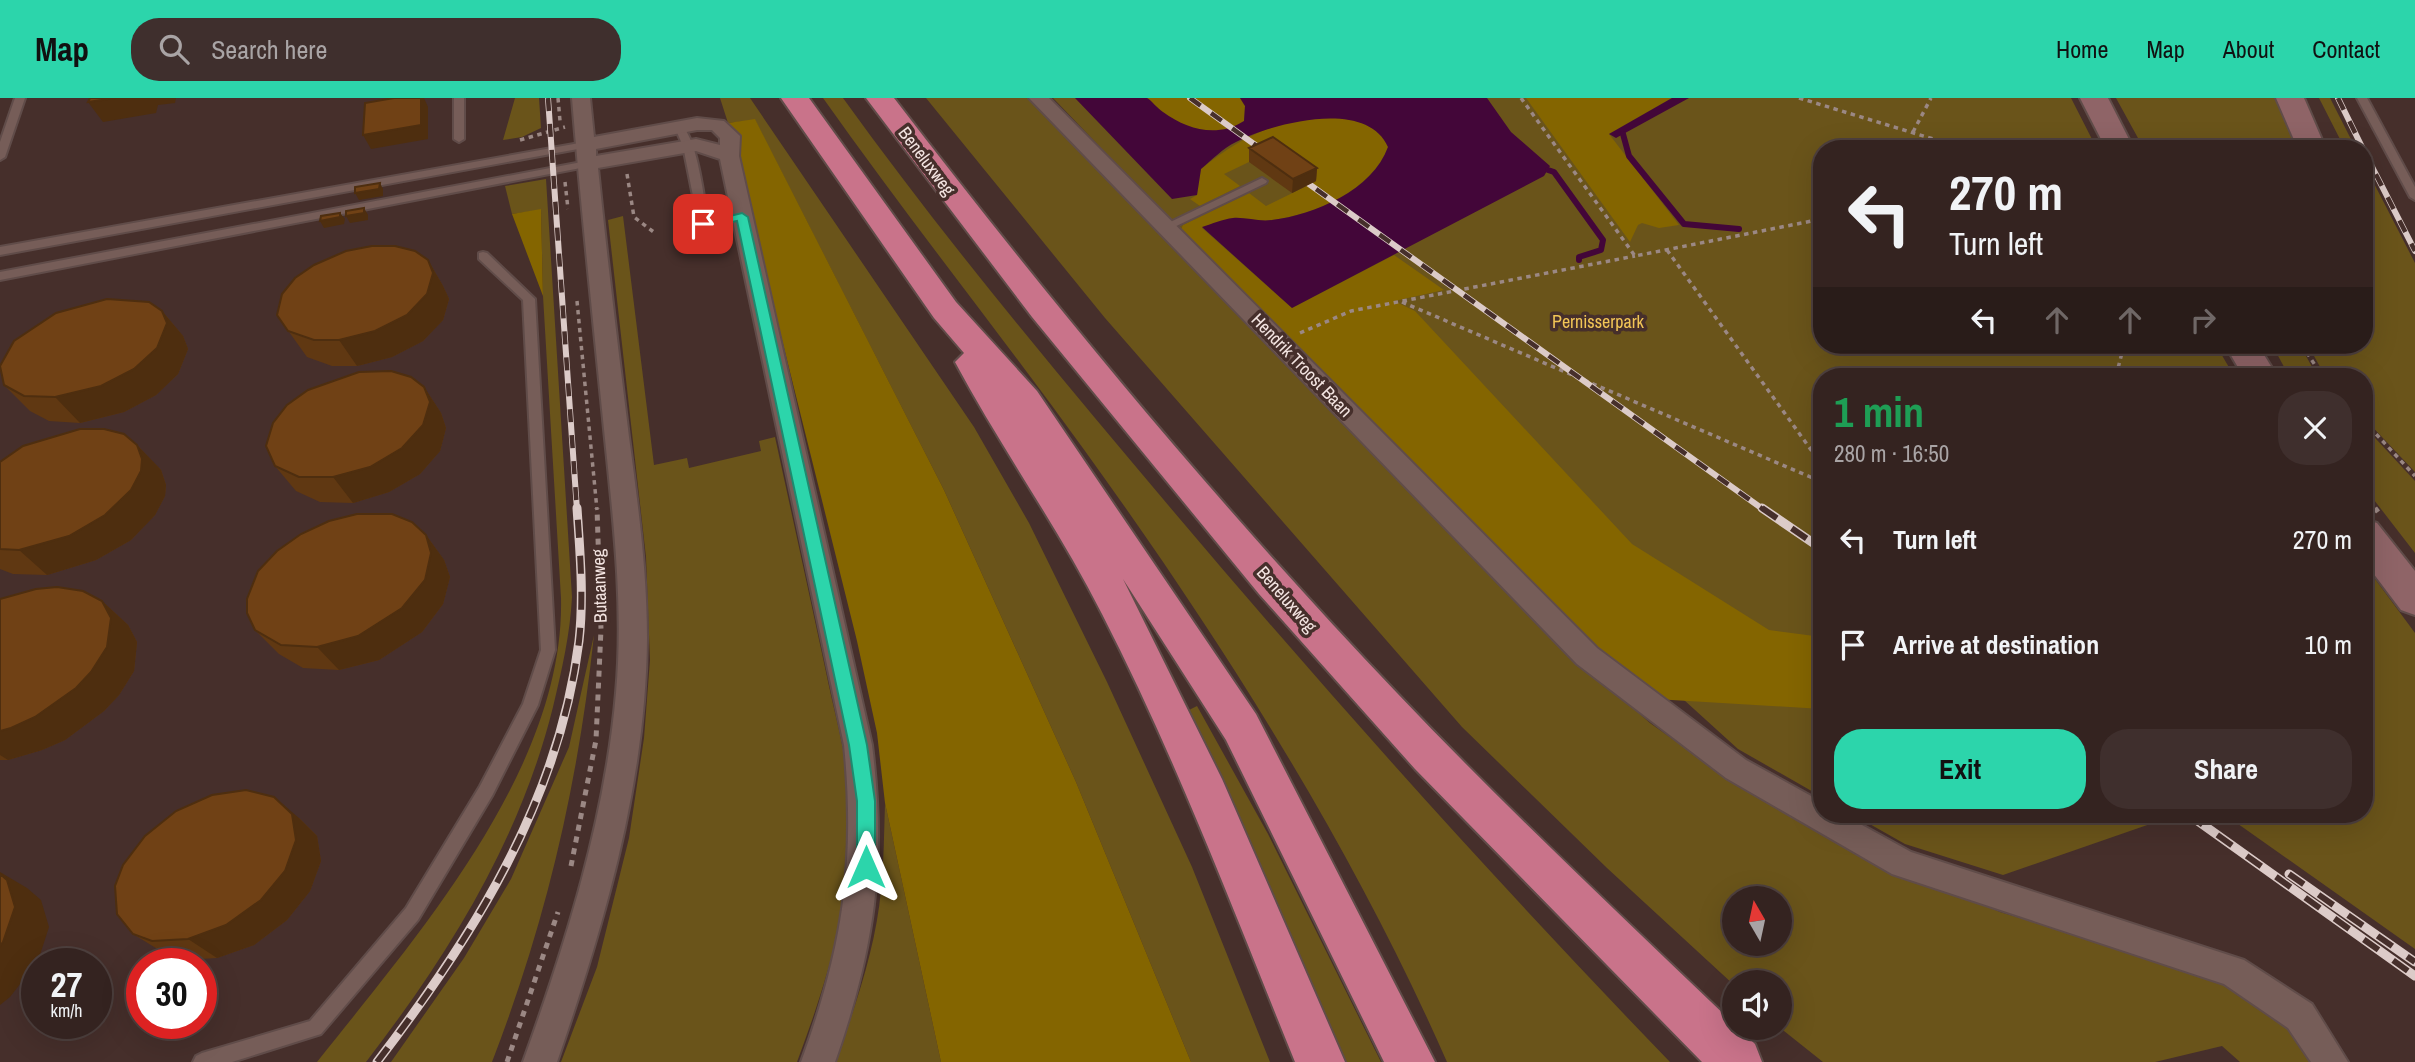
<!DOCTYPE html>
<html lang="en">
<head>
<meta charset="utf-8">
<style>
	body { margin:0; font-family:"Archivo Narrow",sans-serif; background:#3f2f2d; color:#f1f3f6; height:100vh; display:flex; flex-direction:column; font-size:26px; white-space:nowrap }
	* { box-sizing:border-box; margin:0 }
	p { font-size:23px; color:#a9a4a5 }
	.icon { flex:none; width:38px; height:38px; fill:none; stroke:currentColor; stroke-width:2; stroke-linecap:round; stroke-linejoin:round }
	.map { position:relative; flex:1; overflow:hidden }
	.panel { position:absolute; left:1813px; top:270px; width:560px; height:455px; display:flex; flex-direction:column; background:#342320; border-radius:28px; box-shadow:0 7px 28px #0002,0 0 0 2px #4e403e }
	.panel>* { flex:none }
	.banner { position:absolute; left:1813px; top:42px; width:560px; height:214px; border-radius:28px; box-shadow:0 7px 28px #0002,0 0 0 2px #4e403e; background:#342320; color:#f1f3f6; overflow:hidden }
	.needle { width:46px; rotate:351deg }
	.tools { position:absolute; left:1722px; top:788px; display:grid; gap:14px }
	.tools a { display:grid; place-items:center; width:70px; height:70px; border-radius:50%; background:#342320; box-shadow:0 7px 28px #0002,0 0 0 2px #4e403e; font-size:35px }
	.speed { position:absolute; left:21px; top:850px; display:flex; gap:14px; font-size:35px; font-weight:700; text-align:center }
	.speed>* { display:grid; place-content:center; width:91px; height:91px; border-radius:50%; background:#342320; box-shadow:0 7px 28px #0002,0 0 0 2px #4e403e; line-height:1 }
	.speed small { font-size:18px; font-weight:400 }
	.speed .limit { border:10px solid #d22; background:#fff; color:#111 }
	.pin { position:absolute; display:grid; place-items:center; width:60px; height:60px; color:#fff; margin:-30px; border-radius:14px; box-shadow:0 4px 10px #0006 }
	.me { position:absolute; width:77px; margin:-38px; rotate:0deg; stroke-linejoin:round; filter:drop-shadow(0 0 5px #0008) }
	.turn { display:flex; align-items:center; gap:24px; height:147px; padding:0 21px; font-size:32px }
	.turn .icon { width:91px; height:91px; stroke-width:2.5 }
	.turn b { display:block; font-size:49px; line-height:60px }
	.lanes { display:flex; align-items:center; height:66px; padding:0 21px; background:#0003; justify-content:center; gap:35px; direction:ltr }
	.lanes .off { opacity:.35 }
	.round { display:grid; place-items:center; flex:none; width:74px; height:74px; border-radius:28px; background:#3f2f2d }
	.headline { display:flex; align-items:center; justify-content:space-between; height:119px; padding:0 21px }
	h1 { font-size:42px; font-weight:800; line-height:52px; color:#1e9e55 }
	.cta { display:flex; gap:14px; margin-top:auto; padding:14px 21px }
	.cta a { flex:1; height:80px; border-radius:28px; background:#2cd5ab; color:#111; font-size:28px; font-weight:800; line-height:80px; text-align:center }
	.cta a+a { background:#3f2f2d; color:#f1f3f6 }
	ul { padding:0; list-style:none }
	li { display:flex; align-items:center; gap:21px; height:105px; padding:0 21px }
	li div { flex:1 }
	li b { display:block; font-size:26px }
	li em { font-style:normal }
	header { display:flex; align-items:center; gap:42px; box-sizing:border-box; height:98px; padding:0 35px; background:#2cd5ab; color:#111 }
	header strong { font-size:33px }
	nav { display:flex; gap:38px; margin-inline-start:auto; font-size:24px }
	.search { width:490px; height:63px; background:#3f2f2d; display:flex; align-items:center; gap:18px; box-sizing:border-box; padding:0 24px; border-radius:28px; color:#a9a4a5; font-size:26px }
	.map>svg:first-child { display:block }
	.green { fill:#6a541a; fill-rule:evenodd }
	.forest { fill:#846500 }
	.water { fill:#430639 }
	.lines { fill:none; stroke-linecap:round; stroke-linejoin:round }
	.stream { stroke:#430639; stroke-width:6 }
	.lane-casing { stroke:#604c49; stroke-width:4 }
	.street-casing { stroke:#604c49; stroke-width:4 }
	.secondary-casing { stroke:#604c49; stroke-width:4 }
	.highway-casing { stroke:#604c49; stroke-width:4 }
	.path-far1 { stroke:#9b8884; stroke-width:3.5; stroke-dasharray:4.5 4.5; stroke-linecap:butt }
	.path { stroke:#9b8884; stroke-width:5; stroke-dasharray:6 6; stroke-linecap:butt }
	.lane { fill:#765d58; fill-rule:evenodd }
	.street { fill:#765d58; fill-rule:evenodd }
	.secondary { fill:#8f6467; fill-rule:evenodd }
	.highway { fill:#c9738a; fill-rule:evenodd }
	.rail-far1-casing { stroke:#dccbc8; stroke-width:6 }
	.rail-casing { stroke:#dccbc8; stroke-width:9 }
	.rail-far1 { stroke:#462f2b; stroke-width:4.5; stroke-dasharray:13; stroke-linecap:butt }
	.rail { stroke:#462f2b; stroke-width:6; stroke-dasharray:18; stroke-linecap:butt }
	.wall { fill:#603812 }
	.shaded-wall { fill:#4e2e0f }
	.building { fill:#704115; stroke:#4e2e0f; stroke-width:2 }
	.route { fill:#2cd5ab; stroke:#1d8a6f; stroke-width:2 }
	.labels { text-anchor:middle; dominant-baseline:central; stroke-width:7; stroke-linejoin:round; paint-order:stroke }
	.street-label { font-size:18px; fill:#f3e4e1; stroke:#462f2b }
	.park-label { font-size:18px; fill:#f2c556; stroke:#462f2b }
</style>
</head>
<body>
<header>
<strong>Map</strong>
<div class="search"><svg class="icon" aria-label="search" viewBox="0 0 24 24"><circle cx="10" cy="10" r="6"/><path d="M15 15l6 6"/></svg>Search here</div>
<nav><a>Home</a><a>Map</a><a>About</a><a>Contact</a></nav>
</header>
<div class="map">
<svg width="2415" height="964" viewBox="0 0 2415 964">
	<rect width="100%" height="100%" fill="#462f2b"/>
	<path class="green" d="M 515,0 L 539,0 L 541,30 L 522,39 L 503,42 Z
		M 720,0 L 750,0 L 974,329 L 1029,425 L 1107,584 L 1192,769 L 1270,964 L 1191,964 L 1076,684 L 944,392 L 755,22 L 728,25 Z
		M 823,0 L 843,0 C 946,143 1060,279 1174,414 C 1334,603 1498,786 1670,964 L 1447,964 C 1352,748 1223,544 1085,353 C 999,234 907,119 823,0 Z
		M 926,0 L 1027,0 L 1563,548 L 1650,625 L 1737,687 L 1856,754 L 2000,814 L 2210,877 L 2281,923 L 2312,964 L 2240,964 L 2222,948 L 2155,964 L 1823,964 L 1779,929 L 1780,884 L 1734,884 L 1734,887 L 1607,770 L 1462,629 L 1105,220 ZM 1734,800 L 1780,800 L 1780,845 L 1734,845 Z
		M 1053,0 L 2071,0 L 2097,51 L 1822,51 L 1822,247 L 2216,247 L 2234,278 L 1822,278 L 1822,699 L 1738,651 L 1271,227 Z
		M 2116,0 L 2278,0 L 2301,51 L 2144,51 Z
		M 2319,0 L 2330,0 L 2356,51 L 2345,51 Z
		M 2364,66 L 2415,165 L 2415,374 L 2364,320 L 2364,278 L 2325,278 L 2308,247 L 2364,247 L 2368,205 L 2364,166 Z
		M 546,81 L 572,499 C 570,537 562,571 553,609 C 520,742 449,856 366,964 L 317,964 C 417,838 565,670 561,500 L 543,198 L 541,112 L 512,116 L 505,88 Z
		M 623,118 L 654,367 L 687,360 L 689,370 L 761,353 L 759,343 L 775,339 C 792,417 809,495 826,574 C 834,614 846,653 849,694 C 858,787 829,878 797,964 L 561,964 L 597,869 L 629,740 L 644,640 L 650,562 L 646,459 L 608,122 Z
		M 2282,247 L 2300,247 L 2317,278 L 2289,278 L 2276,254 Z
		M 2364,328 L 2415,383 L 2415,455 L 2364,389 Z
		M 2364,466 L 2415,535 L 2415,851 L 2224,716 L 2364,716 Z
		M 594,537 C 578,687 546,824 492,964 L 391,964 L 464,860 L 511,781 L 569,649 Z
		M 1197,608 L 1268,736 L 1381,964 L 1343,964 L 1251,744 L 1189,612 Z
		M 885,705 L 941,964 L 835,964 C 855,910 876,849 881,792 C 884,763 884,734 885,705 Z
		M 1852,716 L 2179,716 L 2003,777 L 1905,746 Z"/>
	<path class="forest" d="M 1147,0 L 1240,0 L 1245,8 L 1244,23 C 1240,25 1234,30 1229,32 C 1204,41 1162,21 1147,0 Z
		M 1526,0 L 1672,0 L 1609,36 L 1679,127 L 1659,130 L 1642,125 L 1638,127 L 1630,144 Z
		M 1334,19 C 1357,22 1379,27 1388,49 C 1372,92 1315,117 1272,122 C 1243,126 1234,116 1202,130 L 1292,210 L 1394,157 L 1444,192 L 1394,203 L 1415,213 L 1632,446 L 1769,532 L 1822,539 L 1822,611 L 1655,601 L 1605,559 L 1180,134 L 1183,127 L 1249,95 L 1266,108 L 1315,84 L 1272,53 L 1224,76 L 1240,88 L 1200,108 L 1190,101 L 1197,97 L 1201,71 C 1243,37 1280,20 1334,19 Z
		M 755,21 L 944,392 L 1076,684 L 1191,964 L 941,964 L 885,705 L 877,635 L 857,543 L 728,25 Z
		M 541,111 L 543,198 L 512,116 Z"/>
	<path class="water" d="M 1075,0 C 1087,0 1139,0 1147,0 C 1151,2 1158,11 1163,14 C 1188,32 1217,40 1244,23 L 1245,8 L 1240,0 L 1487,0 L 1511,34 L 1550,68 L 1544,78 L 1292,210 L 1202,129 C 1212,126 1223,121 1233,120 C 1246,119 1259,124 1272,122 C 1314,117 1373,92 1388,49 C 1367,0 1273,25 1236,44 C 1223,50 1212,62 1201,71 L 1197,97 L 1172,101 Z
		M 1672,0 L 1689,0 L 1616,40 L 1609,36 Z"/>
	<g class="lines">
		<path class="stream" d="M 1623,36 L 1629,58 L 1684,126 L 1739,131
			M 1548,72 L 1554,74 L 1603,142 L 1601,152 L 1579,159 L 1579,162"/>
		<defs>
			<path id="lane" d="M 15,0 L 25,0 L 5,59 L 0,62 L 0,44 Z
				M 454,0 L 464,0 L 464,41 L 459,44 L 454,41 Z
				M 2357,0 L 2367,0 L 2415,89 L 2415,102 L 2410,99 Z
				M 680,27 C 697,36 704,102 708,122 L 742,116 L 746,117 L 746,121 L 699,128 L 683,48 L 675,30 Z
				M 585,44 L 589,45 L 589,49 L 0,157 L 0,149 Z
				M 587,63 L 591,64 L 591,68 L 0,182 L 0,174 Z
				M 1262,80 L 1267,83 L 1266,85 L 1170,131 L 1166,132 L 1160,129 Z
				M 483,154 L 487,155 L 535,201 L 555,552 L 538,607 L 492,698 L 418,822 L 321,936 L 232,964 L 193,964 L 196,958 L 202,955 L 310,923 L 406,810 L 480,688 L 523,606 L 541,552 L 523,202 L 479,161 L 479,155 Z"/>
			<path id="street" d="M 572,0 L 590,0 L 594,39 L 697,20 L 724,23 L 740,38 L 739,58 L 872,647 C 887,766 874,852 835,964 L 801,964 C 842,852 856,766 844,647 L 720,61 L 696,53 L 598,70 C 607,160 618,249 629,339 C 638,406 647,473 647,540 C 646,686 604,827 557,964 L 523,964 C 566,845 605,722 616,595 C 624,507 613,420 604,331 C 593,221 581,110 572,0 ZM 697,32 L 712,32 L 720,40 L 720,47 L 696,41 L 596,58 L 596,51 Z
				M 1029,0 L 1049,0 L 1597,550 L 1746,662 L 1822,704 L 1822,716 L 1842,716 L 1911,754 L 2244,862 L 2312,906 L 2348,964 L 2311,964 L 2288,930 L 2224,886 L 1892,776 L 1726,680 L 1577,566 Z"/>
			<path id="secondary" d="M 2080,0 L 2108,0 L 2134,51 L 2106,51 Z
				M 2276,0 L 2304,0 L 2326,51 L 2298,51 Z
				M 2225,247 L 2258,247 L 2277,278 L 2243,278 Z
				M 2364,421 L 2377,425 L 2415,473 L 2415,517 L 2401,512 L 2364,463 Z"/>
			<path id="highway" d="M 781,0 L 809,0 L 956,204 L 1037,293 L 1256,616 L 1435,964 L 1384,964 L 1226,642 L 1123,481 L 1222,681 L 1345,964 L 1295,964 C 1234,814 1176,660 1102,516 C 1058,429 1001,350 955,264 L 964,255 L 934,220 Z
				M 866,0 L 894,0 C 1052,206 1218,407 1397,595 C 1512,716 1636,832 1755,946 L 1762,964 L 1702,964 L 1415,671 L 1259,496 L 1032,219 Z"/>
		</defs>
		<use href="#lane" class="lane-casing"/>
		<use href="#street" class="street-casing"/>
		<use href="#secondary" class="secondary-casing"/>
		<use href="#highway" class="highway-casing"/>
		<path class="path-far1" d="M 558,0 L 560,23
			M 1521,0 L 1635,158 L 1822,121
			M 1799,0 L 1966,51
			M 1913,34 L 1931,0
			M 520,42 L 565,29
			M 627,76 L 634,119 L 655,135
			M 565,84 L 568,111
			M 1667,152 L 1822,367
			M 577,203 L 597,412
			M 1402,204 L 1822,384
			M 1300,235 L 1351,213 L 1635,158
			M 2302,247 L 2322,278
			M 2116,278 L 2124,247
			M 2364,323 L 2415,378
			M 2364,396 L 2376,412"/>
		<path class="path" d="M 2375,410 L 2378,414
			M 2078,716 L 2083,723
			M 571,768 L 596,642 L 601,531 L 597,410
			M 507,964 L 558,814"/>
		<use href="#lane" class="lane"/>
		<use href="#street" class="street"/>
		<use href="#secondary" class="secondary"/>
		<use href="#highway" class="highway"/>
		<defs>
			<path id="rail-far1" d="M 548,0 L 577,412
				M 1190,0 L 1272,59
				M 2338,0 L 2363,51
				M 2364,53 L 2415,153
				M 1295,76 L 1764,412"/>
			<path id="rail" d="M 1762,410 L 1822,451
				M 2188,716 L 2415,878
				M 2289,776 L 2415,864
				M 377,964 C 473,839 559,703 579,543 C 584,499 580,454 577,410"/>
		</defs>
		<use href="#rail-far1" class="rail-far1-casing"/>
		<use href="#rail" class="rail-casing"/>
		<use href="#rail-far1" class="rail-far1"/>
		<use href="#rail" class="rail"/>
	</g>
	<path class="wall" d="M 1249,50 L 1317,70 L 1316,83 L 1292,95 L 1249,64 Z
		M 428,162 L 443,188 L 449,201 L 443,222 L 423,243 L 392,259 L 357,268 L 332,268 L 307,259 L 277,217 Z
		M 162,213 L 183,238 L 188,251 L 178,276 L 156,297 L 124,314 L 80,325 L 49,323 L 30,313 L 4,287 Z
		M 424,289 L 441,315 L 446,330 L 440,353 L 420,376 L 389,394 L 353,405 L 320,404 L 296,393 L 275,368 Z
		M 137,347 L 161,372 L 166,387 L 165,398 L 155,417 L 131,442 L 96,462 L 47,477 L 13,476 L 0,471 L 0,364 Z
		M 426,437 L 444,462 L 450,479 L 443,506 L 422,534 L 379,562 L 339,572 L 303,570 L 279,556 L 255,532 Z
		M 0,501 L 102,503 L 128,527 L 137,544 L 134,573 L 119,597 L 104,613 L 65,642 L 42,652 L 8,662 L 0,662 Z
		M 299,720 L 317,738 L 321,763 L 310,793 L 287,822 L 254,847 L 217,860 L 182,862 L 164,855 L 133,836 Z"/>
	<path class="shaded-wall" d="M 115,0 L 176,0 L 175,5 L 158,7 L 156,15 L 103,24 L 88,4 Z
		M 421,0 L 424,0 L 428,9 L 428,41 L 371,51 L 363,37 Z
		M 1317,70 L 1316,83 L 1292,95 L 1293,81 Z
		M 380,85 L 383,91 L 383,98 L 359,102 L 355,95 Z
		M 364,110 L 368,117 L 368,122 L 350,125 L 346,118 Z
		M 340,115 L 345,121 L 344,126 L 324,130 L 320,123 Z
		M 428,162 L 443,188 L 449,201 L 443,222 L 423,243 L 392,259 L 357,268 L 339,242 Z
		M 162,213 L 183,238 L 188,251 L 178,276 L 156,297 L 124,314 L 80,325 L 55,299 Z
		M 424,289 L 441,315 L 446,330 L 440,353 L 420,376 L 389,394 L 353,405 L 333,379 Z
		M 137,347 L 161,372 L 166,387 L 165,398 L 155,417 L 131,442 L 96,462 L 47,477 L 19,452 Z
		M 426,437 L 444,462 L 450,479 L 443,506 L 422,534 L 379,562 L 339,572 L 317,549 Z
		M 102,503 L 128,527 L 137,544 L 134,573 L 119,597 L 104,613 L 65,642 L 42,652 L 8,662 L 0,657 L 0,633 Z
		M 274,699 L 299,720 L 317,738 L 321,763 L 310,793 L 287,822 L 254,847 L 217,860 L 188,841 Z
		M 0,774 L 27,790 L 41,802 L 49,829 L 38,863 L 10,899 L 0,907 Z"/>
	<path class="building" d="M 90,0 L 115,0 L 88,4 Z
		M 394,0 L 421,0 L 421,27 L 363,37 L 365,5 Z
		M 1273,39 L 1317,70 L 1293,81 L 1249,50 Z
		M 380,85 L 379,91 L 355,95 L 355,89 Z
		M 364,110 L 364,115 L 346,118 L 346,113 Z
		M 340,115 L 340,119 L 320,123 L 321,118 Z
		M 372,148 L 395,148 L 415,153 L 428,162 L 433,175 L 427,196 L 407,217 L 375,233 L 339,242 L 314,242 L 288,233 L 277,217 L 282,196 L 295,180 L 314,167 L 346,153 Z
		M 107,201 L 149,204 L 162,213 L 167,225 L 157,250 L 134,271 L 101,288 L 55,299 L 24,298 L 4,287 L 0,268 L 14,243 L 56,215 Z
		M 391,273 L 411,279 L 424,289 L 430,304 L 423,327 L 402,350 L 370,369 L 333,379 L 299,379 L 275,368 L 266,348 L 273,325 L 287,307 L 308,292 L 359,274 Z
		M 80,331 L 104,331 L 124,336 L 137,347 L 142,361 L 141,373 L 131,392 L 105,417 L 69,438 L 19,452 L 0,451 L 0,364 L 23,348 Z
		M 357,416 L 392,416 L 412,424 L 426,437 L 431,455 L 425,482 L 402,510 L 358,538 L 317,549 L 281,547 L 255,532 L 247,515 L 247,501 L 258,473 L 277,453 L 301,436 L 329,423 Z
		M 57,489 L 83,493 L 102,503 L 111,520 L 107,549 L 91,574 L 76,590 L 35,619 L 11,630 L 0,633 L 0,501 L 36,491 Z
		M 246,692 L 274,699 L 292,716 L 296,742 L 285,773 L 261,802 L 226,827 L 188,841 L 152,843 L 133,836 L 117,816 L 115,788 L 123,767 L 145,738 L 176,713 L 212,697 Z
		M 0,776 L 7,782 L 15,809 L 3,844 L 0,848 Z"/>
	<path class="route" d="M 742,115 L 748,119 L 867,647 L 875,703 L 875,769 L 872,776 L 866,778 L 859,776 L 857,769 L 857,703 L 849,647 L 737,123 L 703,130 L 697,126 Z"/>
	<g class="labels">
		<g class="street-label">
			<text transform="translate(927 63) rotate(53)">Beneluxweg</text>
			<text transform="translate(1302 267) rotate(46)">Hendrik Troost Baan</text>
			<text transform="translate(599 488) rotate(-92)">Butaanweg</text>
			<text transform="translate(1287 501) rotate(49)">Beneluxweg</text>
		</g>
		<g class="park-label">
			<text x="1598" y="223">Pernisserpark</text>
		</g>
	</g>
</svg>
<div class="tools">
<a><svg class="needle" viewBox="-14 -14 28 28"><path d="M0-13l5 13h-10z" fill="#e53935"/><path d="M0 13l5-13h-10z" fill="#a9a4a5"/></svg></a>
<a><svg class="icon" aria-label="sound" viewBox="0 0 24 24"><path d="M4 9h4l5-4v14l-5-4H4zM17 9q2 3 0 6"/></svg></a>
</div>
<div class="speed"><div>27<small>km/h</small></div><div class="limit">30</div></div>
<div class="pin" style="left:703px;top:126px;background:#d93025"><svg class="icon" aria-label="arrive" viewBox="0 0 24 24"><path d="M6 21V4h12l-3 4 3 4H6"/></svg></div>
<svg class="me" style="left:866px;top:769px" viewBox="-20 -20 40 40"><path d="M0-17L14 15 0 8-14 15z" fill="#2cd5ab" stroke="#fff" stroke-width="4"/></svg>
<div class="banner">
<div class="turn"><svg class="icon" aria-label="left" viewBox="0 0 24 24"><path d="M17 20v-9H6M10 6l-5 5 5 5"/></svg><div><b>270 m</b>Turn left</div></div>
<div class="lanes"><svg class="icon" aria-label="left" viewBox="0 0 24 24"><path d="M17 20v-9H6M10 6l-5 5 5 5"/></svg><svg class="icon off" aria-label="ahead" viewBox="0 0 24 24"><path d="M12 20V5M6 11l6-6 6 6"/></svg><svg class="icon off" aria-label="ahead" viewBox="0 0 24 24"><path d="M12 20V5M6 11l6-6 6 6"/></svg><svg class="icon off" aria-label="right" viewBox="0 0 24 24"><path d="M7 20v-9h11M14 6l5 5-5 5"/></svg></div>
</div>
<section class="panel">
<div class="headline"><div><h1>1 min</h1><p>280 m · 16:50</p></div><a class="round"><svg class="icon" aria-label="close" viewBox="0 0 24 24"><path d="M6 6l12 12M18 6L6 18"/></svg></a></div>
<ul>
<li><svg class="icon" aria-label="left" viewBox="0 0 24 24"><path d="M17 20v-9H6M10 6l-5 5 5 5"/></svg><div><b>Turn left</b></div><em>270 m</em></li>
<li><svg class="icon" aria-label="arrive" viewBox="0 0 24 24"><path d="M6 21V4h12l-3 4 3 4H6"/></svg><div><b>Arrive at destination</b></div><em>10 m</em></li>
</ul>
<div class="cta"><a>Exit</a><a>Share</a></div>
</section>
</div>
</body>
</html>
